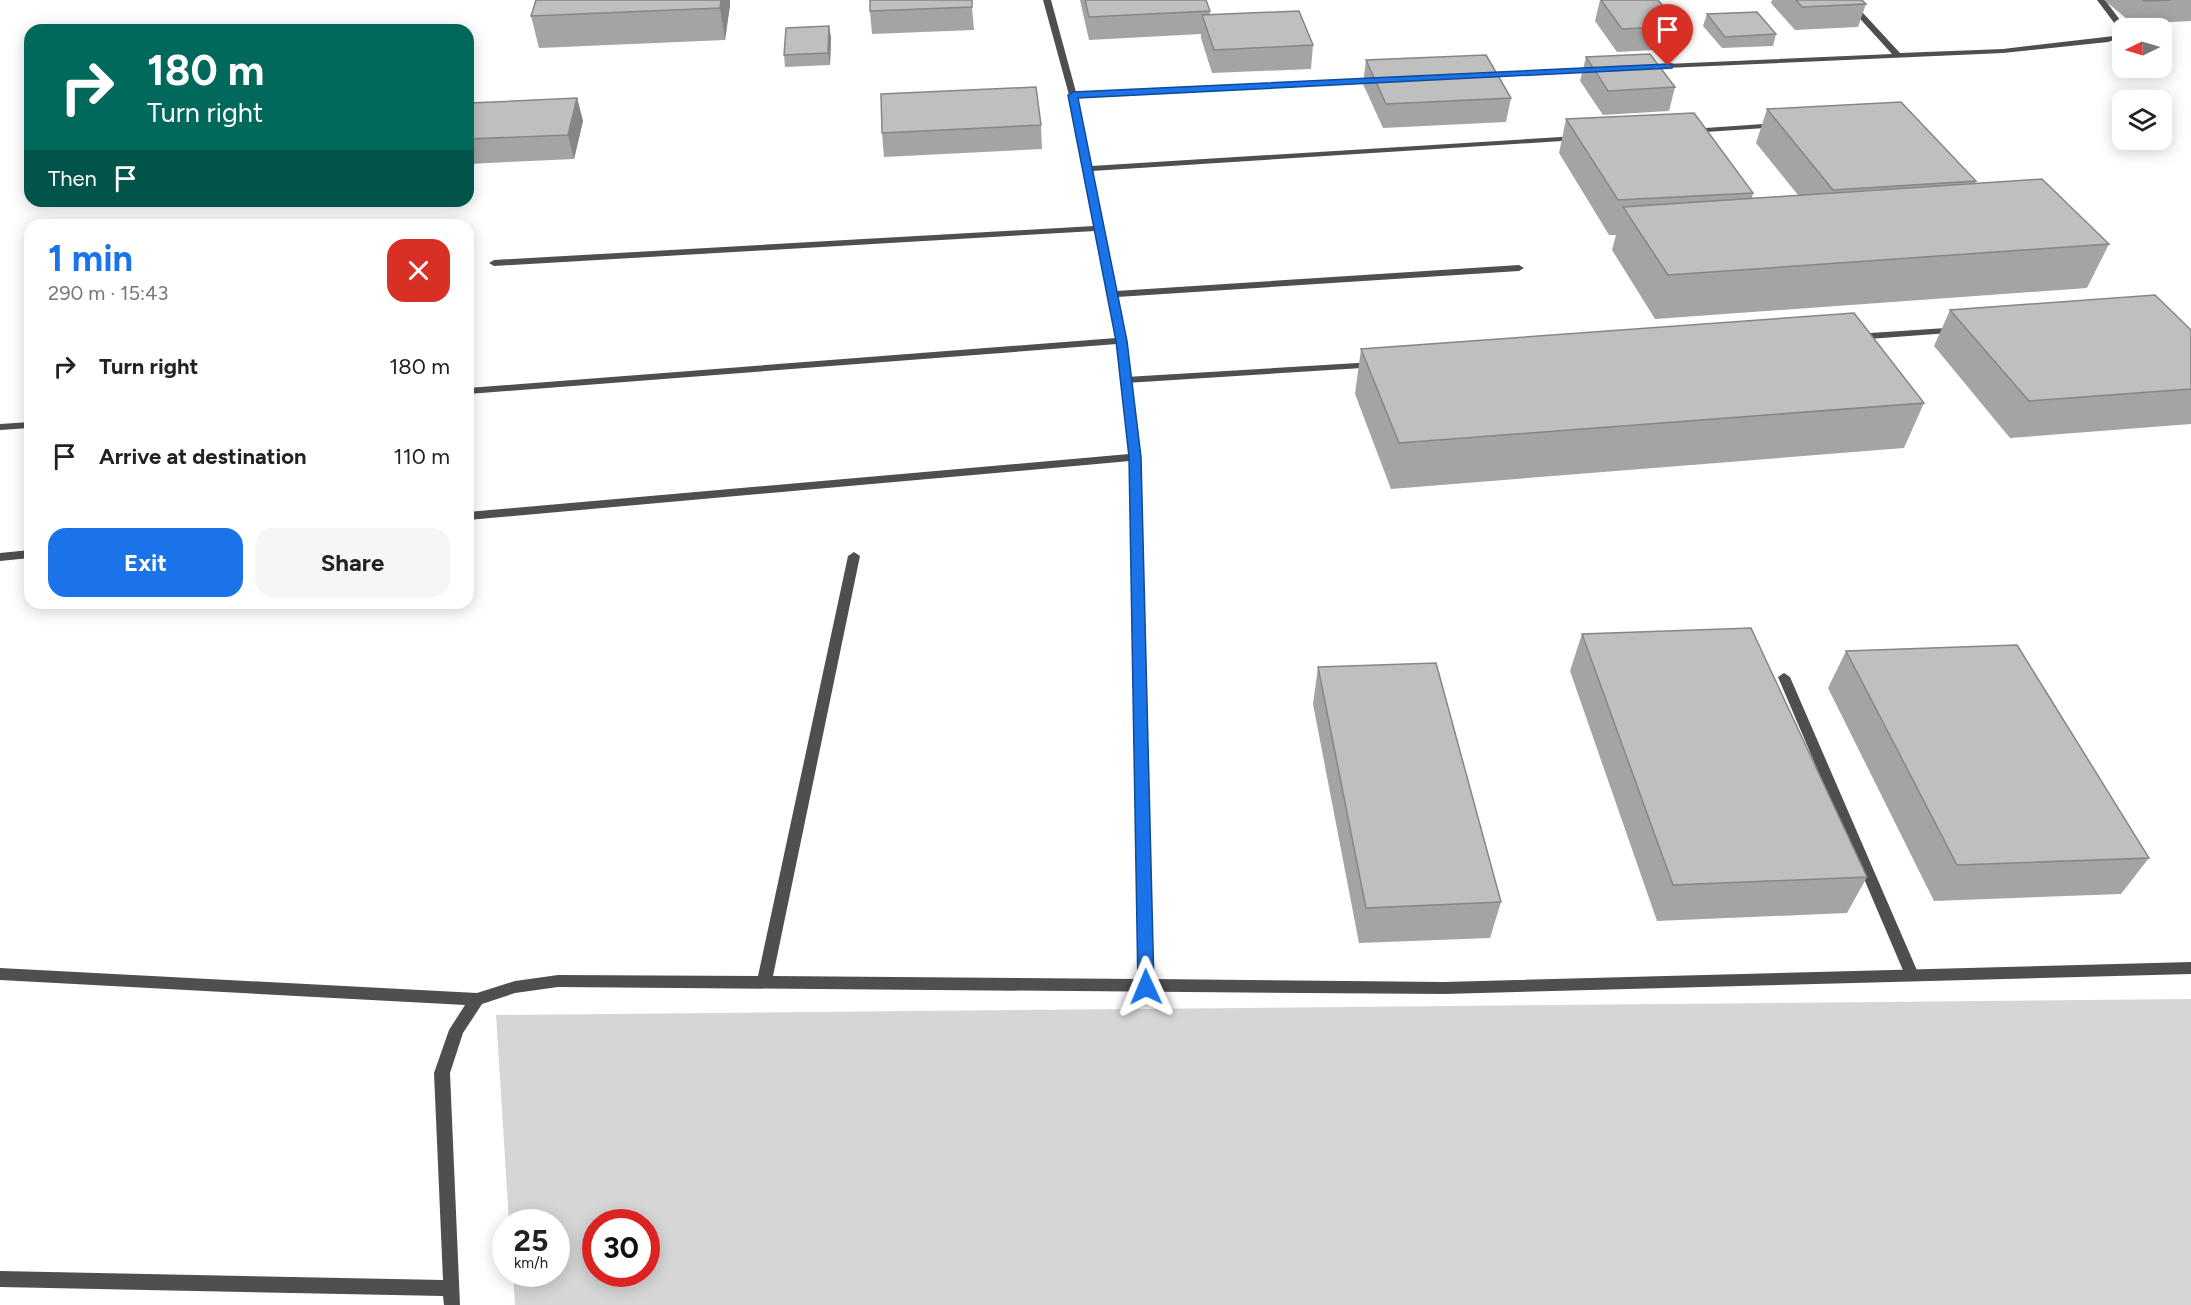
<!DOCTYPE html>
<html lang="en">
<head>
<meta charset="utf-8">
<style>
	body { margin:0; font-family:Figtree,sans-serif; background:#f6f6f6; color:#222; height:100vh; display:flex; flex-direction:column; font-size:22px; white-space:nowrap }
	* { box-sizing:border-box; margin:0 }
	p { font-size:20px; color:#767676 }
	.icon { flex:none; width:33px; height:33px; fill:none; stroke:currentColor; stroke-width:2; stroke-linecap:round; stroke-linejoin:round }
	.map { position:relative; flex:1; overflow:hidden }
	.panel { position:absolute; left:24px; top:219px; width:450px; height:390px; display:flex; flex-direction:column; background:#fff; border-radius:18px; box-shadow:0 3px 15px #0003 }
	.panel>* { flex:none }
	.top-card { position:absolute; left:24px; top:24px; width:450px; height:183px; border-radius:18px; box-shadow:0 3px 15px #0003; background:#00695c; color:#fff; overflow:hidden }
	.needle { width:39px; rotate:265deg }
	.controls { position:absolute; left:2112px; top:18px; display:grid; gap:12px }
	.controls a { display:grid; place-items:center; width:60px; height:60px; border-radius:12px; background:#fff; box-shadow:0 3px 15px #0003; font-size:30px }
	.speed { position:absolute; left:492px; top:1209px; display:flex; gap:12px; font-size:30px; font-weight:700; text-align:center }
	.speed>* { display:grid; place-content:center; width:78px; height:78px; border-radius:50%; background:#fff; box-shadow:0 3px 15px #0003; line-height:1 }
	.speed small { font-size:15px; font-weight:400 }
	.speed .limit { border:9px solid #d22; background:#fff; color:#111 }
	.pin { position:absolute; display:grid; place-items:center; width:51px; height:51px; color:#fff; margin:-62px -26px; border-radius:50% 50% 50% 0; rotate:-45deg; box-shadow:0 0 6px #0007 }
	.pin .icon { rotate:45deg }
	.me { position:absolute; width:66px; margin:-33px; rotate:359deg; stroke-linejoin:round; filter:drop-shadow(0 0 4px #0008) }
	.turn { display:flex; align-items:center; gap:21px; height:126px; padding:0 24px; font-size:27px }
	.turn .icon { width:78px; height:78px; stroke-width:2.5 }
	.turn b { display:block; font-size:42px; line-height:51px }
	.then { display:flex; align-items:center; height:57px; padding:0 24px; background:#0003; gap:12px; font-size:22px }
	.round { display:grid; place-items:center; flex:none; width:63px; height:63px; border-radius:18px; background:#f6f6f6 }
	.headline { display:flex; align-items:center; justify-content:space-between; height:102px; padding:0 24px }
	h1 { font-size:36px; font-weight:700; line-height:45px; color:#1a73e8 }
	.primary-button { display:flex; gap:12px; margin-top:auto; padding:12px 24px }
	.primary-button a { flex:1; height:69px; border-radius:18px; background:#1a73e8; color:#fff; font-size:24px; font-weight:700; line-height:69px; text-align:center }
	.primary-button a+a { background:#f6f6f6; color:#222 }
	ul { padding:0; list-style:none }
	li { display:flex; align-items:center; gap:18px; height:90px; padding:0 24px }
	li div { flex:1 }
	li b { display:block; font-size:22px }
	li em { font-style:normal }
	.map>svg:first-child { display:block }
	.green { fill:#d6d6d6; fill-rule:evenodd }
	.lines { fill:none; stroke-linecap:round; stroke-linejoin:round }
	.service { fill:#4f4f4f; fill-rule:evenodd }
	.minor { fill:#4f4f4f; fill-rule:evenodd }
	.wall { fill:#a4a4a4 }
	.shaded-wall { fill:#868686 }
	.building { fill:#bfbfbf; stroke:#868686; stroke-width:1.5 }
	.route { fill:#1a73e8; stroke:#114b97; stroke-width:1.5 }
</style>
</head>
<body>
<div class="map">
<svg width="2191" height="1305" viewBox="0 0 2191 1305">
	<rect width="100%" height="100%" fill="#fff"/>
	<path class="green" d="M 2191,999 L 2191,1305 L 515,1305 L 513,1274 L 556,1274 L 556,1222 L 509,1222 L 496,1015 ZM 596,1222 L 646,1222 L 646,1274 L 596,1274 Z"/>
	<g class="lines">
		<path class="service" d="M 1946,328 L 1949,329 L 1949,333 L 1855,340 L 1850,337 L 1855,334 Z
			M 1374,362 L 1379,365 L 1378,367 L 1126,383 L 1121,380 L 1126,377 Z
			M 1784,673 L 1790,677 L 1919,975 L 1917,979 L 1912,981 L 1907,979 L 1905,975 L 1778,677 Z"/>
		<path class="minor" d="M 1043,0 L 1051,0 L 1076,92 L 1380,78 L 1384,80 L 1380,82 L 1077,97 L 1091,166 L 1577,136 L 1581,138 L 1577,140 L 1092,171 L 1116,291 L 1519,265 L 1524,268 L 1519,271 L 1117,297 L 1126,341 L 1140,457 L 1153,979 L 1444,982 L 2191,962 L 2191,974 L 1444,994 L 558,987 L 515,993 L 482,1004 L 463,1033 L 450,1073 L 460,1305 L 444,1305 L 443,1296 L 0,1287 L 0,1271 L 443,1280 L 434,1073 L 449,1030 L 465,1005 L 0,980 L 0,968 L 477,993 L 515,981 L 558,975 L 758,976 L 848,556 L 854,552 L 860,556 L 773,976 L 1139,979 L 1130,461 L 468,520 L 468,512 L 1129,454 L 1117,344 L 468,394 L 468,388 L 1116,338 L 1095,231 L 494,266 L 489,263 L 494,260 L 1094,226 L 1069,95 Z
			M 1843,0 L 1851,0 L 1900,53 L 2003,49 L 2114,36 L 2115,24 L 2097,0 L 2105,0 L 2123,24 L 2122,37 L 2108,42 L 2003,53 L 1643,69 L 1639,67 L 1643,65 L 1892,54 Z
			M 1599,67 L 1603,69 L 1602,71 L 1481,77 L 1477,75 L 1481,73 Z
			M 1778,123 L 1781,123 L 1781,127 L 1691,133 L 1687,131 L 1691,129 Z
			M 30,422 L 30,428 L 0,430 L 0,424 Z
			M 30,550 L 30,558 L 0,561 L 0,553 Z"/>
	</g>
	<path class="wall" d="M 1080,0 L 1206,0 L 1210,11 L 1210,15 L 1313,45 L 1311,69 L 1212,73 L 1201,38 L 1201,34 L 1089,40 Z
		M 1600,0 L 1658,0 L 1679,26 L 1673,49 L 1617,52 L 1595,21 Z
		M 1772,0 L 1862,0 L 1866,4 L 1858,27 L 1795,30 L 1771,3 Z
		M 2104,0 L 2191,0 L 2191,21 L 2133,24 Z
		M 730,5 L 725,40 L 539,48 L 531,16 Z
		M 972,7 L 974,30 L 872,34 L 870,11 Z
		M 1707,14 L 1776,34 L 1773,46 L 1722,48 L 1703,26 Z
		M 829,26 L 831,38 L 830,65 L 785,67 L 784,55 Z
		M 1586,57 L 1675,87 L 1669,111 L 1603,115 L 1580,81 Z
		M 1366,60 L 1511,98 L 1506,122 L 1383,128 L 1363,84 Z
		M 577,98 L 583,121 L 574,159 L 468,164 L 468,108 Z
		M 1767,109 L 1976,181 L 1975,183 L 2109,244 L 2087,288 L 1655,319 L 1612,250 L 1616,235 L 1609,235 L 1559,153 L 1566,119 L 1753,193 L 1752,198 L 1798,195 L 1756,143 Z
		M 1041,125 L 1042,149 L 884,157 L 882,133 Z
		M 1950,310 L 2191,330 L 2191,424 L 2010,438 L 1934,346 Z
		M 1361,349 L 1924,403 L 1904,448 L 1391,489 L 1355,394 Z
		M 1582,634 L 1867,877 L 1847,913 L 1657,921 L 1570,671 Z
		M 1846,651 L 2149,858 L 2121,894 L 1934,901 L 1828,688 Z
		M 1318,667 L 1501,902 L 1490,938 L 1359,943 L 1313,704 Z"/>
	<path class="shaded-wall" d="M 721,0 L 730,0 L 730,5 L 725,40 L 720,8 Z
		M 829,26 L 831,38 L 830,65 L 828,53 Z
		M 577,98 L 583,121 L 574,159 L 568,135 Z"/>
	<path class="building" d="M 536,0 L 721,0 L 720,8 L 531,16 Z
		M 870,0 L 972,0 L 972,7 L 870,11 Z
		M 1085,0 L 1206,0 L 1210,11 L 1089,17 Z
		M 1601,0 L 1658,0 L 1679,26 L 1622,29 Z
		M 1796,0 L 1862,0 L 1866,4 L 1802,7 Z
		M 2143,0 L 2171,0 L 2144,1 Z
		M 1299,11 L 1313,45 L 1214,50 L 1202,15 Z
		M 1757,12 L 1776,34 L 1725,37 L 1707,14 Z
		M 829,26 L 828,53 L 784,55 L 786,28 Z
		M 1650,54 L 1675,87 L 1608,91 L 1586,57 Z
		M 1486,55 L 1511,98 L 1386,104 L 1366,60 Z
		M 1036,87 L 1041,125 L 882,133 L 881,94 Z
		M 577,98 L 568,135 L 468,139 L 468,108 L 470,103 Z
		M 1901,102 L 1976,181 L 1833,190 L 1767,109 Z
		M 1694,113 L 1753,193 L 1618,200 L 1566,119 Z
		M 2042,179 L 2109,244 L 1668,275 L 1623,207 Z
		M 2155,295 L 2191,330 L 2191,389 L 2029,401 L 1950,310 Z
		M 1854,313 L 1924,403 L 1399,443 L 1361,349 Z
		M 1751,628 L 1867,877 L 1673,885 L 1582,634 Z
		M 2017,645 L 2149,858 L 1957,865 L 1846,651 Z
		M 1436,663 L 1501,902 L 1366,908 L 1318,667 Z"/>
	<path class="route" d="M 1668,64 L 1672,64 L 1672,68 L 1078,98 L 1127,341 L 1141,457 L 1154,987 L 1152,992 L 1140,992 L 1138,987 L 1129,457 L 1116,341 L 1068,95 L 1073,92 Z"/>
</svg>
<div class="controls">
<a><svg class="needle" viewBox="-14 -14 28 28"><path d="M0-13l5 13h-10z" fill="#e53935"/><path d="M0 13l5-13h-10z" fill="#767676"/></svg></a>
<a><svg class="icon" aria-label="layers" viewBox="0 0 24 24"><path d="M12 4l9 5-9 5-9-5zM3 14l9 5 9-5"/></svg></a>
</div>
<div class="speed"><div>25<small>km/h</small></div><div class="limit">30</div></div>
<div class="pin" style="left:1668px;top:66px;background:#d93025"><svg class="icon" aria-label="arrive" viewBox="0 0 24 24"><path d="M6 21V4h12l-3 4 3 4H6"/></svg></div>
<svg class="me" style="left:1146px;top:987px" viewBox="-20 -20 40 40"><path d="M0-17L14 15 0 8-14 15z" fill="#1a73e8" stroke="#fff" stroke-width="4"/></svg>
<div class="top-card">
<div class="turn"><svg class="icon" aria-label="right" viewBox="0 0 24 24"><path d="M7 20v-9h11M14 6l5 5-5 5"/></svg><div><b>180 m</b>Turn right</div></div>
<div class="then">Then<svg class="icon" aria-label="arrive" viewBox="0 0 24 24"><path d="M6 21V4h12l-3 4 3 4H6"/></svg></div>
</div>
<section class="panel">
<div class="headline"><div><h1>1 min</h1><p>290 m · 15:43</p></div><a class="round" style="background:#d93025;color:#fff"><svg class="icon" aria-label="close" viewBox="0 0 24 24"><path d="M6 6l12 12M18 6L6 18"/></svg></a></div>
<ul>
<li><svg class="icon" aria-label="right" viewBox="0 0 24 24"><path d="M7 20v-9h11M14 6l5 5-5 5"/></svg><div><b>Turn right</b></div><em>180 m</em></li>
<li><svg class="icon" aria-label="arrive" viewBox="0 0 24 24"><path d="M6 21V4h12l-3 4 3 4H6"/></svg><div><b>Arrive at destination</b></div><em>110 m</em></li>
</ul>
<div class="primary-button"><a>Exit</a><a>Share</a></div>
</section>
</div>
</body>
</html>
